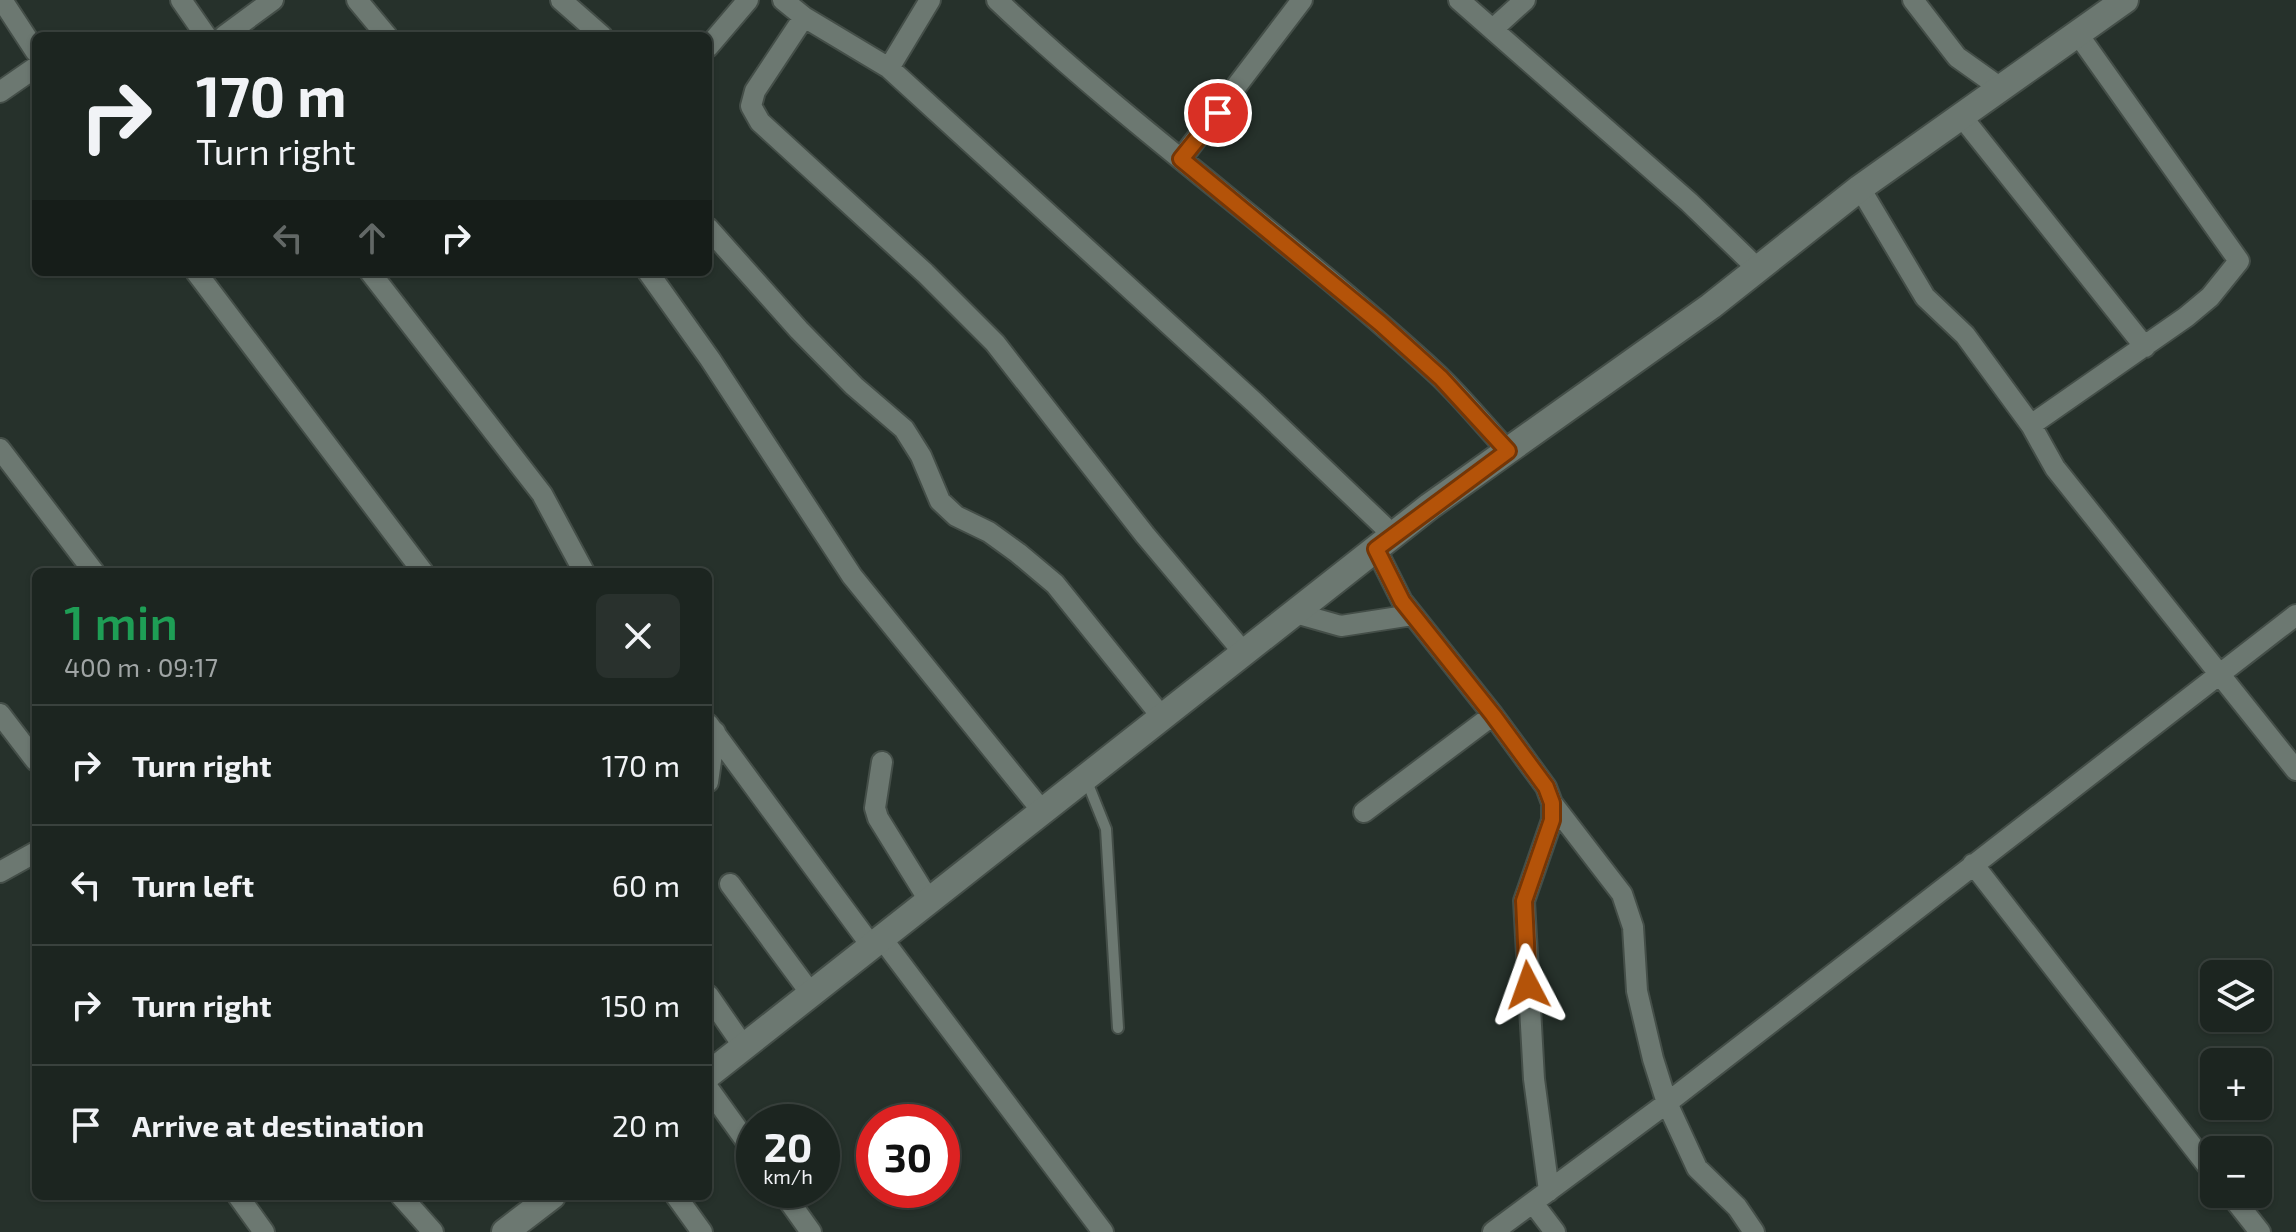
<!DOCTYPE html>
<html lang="en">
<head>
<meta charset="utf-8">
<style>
	body { margin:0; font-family:"Exo 2",sans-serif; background:#29312d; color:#f1f3f6; height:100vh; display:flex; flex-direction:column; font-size:30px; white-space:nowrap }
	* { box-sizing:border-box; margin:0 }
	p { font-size:26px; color:#a0a5a5 }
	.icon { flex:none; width:44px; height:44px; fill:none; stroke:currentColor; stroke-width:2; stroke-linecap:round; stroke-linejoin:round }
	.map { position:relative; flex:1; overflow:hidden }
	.side { position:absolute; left:32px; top:568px; width:680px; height:632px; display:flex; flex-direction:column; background:#1c2520; border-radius:12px; box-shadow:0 2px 6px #0004,0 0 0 2px #3a423e }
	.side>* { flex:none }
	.hud { position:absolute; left:32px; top:32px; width:680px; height:244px; border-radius:12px; box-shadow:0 2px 6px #0004,0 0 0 2px #3a423e; background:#1c2520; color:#f1f3f6; overflow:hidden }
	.tools { position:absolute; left:2200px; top:960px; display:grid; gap:16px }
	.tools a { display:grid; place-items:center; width:72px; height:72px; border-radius:12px; background:#1c2520; box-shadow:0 2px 6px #0004,0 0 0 2px #3a423e; font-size:40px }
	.speed { position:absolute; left:736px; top:1104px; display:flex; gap:16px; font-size:40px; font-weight:700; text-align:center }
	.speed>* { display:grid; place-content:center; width:104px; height:104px; border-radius:50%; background:#1c2520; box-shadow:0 2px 6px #0004,0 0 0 2px #3a423e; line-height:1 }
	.speed small { font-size:20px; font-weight:400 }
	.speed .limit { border:12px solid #d22; background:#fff; color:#111 }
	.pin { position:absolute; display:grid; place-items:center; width:68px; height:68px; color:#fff; margin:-34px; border:4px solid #fff; border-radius:50%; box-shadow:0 2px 8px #0007 }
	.me { position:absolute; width:88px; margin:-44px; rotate:356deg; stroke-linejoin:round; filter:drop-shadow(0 0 6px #0008) }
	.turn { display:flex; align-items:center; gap:28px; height:168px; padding:0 32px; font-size:36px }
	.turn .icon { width:104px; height:104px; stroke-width:2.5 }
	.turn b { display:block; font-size:56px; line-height:68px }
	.lanes { display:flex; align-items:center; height:76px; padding:0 32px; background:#0003; justify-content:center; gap:40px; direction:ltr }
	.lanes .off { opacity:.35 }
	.round { display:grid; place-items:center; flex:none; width:84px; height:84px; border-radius:12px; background:#29312d }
	.overview { display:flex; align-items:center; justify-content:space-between; height:136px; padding:0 32px }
	h1 { font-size:48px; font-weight:600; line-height:60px; color:#1e9e55 }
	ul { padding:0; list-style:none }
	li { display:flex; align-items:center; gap:24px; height:120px; padding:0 32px; border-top:2px solid #3a423e }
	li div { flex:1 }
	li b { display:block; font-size:30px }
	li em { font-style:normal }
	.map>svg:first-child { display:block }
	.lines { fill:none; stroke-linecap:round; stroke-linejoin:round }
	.service-casing { stroke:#444e48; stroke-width:14 }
	.minor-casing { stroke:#444e48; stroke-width:24 }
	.tertiary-casing { stroke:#444e48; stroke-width:30 }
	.service { stroke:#6c7871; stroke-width:10 }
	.minor { stroke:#6c7871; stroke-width:20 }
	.tertiary { stroke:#6c7871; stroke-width:26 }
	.route-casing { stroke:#753606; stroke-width:20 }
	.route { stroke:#b45309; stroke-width:14 }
</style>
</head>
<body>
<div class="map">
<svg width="2296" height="1232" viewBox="0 0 2296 1232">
	<rect width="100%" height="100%" fill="#26312b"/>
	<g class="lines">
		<defs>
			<path id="service" d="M 1086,779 L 1106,829 L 1118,1028"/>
			<path id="minor" d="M 2,0 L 36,52
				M 181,0 L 206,36
				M 357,0 L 387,36
				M 561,0 L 602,36
				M 783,0 L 804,17 L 889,68 L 1254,402 L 1393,535
				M 997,0 C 1137,133 1296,244 1438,375 C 1463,399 1485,426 1508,451
				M 1459,0 L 1689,202 L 1757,268
				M 1913,0 L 1957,57 L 2002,89
				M 804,17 L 755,91 L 751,106 L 760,122 L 925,273 L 995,343 L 1145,535 L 1244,653
				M 1493,29 L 1525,0
				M 224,36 L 273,0
				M 708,47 L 748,0
				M 889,68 L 930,0
				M 0,92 L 36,67
				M 1962,117 L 2145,347
				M 1181,159 L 1302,0
				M 1860,188 L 1925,297 L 1965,335 L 2031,425 L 2055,468 L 2296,770
				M 708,228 L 799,330 L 854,386 L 904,429 L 921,456 L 940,501 L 956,516 L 989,532 L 1018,553 L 1055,584 L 1162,717
				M 196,272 L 423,572
				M 370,272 L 542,494 L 584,572
				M 648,272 L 710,359 L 852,576 L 1043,812
				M 2031,425 L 2186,317 L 2210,297 L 2239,261 L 2077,33
				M 0,449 L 94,572
				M 1376,549 L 1402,601 L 1493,715 L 1546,787 L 1552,803 L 1552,820 L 1524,901 L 1534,1079 L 1549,1191
				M 1295,613 L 1341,626 L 1412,615
				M 0,714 L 36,761
				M 708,724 L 873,948
				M 882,762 L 875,808 L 878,818 L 930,902
				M 708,782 L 715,732
				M 1552,803 L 1622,894 L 1633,927 L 1637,991 L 1653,1059 L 1667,1103 L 1697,1168 L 1737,1207 L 1754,1232
				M 1364,812 L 1493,715
				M 1973,864 L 2214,1174
				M 0,872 L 36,852
				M 730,884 L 812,995
				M 883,940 L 1103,1232
				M 708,995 L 744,1047
				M 708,1088 L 754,1152
				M 781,1190 L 811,1232
				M 2230,1194 L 2260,1232
				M 238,1196 L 264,1232
				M 401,1196 L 433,1232
				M 676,1196 L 702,1232
				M 1533,1203 L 1555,1232
				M 1493,1232 L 1667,1103 L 2296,615"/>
			<path id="tertiary" d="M 708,1075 L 1430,506 L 1711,306 L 1860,188 L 2125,0
				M 505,1232 L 552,1196"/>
		</defs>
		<use href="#service" class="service-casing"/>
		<use href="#minor" class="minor-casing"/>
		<use href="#tertiary" class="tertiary-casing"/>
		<use href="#service" class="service"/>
		<use href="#minor" class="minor"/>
		<use href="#tertiary" class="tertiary"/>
	</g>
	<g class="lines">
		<defs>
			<path id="route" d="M 1218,113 L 1181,159 L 1380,323 L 1441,378 L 1508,451 L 1376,549 L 1402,601 L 1493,715 L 1546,787 L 1552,803 L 1552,820 L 1524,901 L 1528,985"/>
		</defs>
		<use href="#route" class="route-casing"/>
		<use href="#route" class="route"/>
	</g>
</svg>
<div class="tools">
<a><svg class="icon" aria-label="layers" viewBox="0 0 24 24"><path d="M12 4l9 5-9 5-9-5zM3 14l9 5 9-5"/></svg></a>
<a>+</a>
<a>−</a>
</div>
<div class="speed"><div>20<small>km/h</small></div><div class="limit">30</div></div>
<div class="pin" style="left:1218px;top:113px;background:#d93025"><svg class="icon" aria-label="arrive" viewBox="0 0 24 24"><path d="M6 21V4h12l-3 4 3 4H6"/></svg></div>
<svg class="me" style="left:1528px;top:985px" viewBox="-20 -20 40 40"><path d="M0-17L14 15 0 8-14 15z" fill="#b45309" stroke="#fff" stroke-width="4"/></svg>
<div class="hud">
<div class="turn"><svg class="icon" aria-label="right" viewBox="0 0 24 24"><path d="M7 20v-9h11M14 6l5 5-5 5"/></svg><div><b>170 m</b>Turn right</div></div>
<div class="lanes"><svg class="icon off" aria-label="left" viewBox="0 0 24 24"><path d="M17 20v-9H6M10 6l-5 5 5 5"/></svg><svg class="icon off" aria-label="ahead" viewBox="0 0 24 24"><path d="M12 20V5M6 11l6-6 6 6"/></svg><svg class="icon" aria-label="right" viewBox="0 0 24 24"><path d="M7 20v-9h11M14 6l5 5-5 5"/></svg></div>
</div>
<section class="side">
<div class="overview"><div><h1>1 min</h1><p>400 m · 09:17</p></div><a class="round"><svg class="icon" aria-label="close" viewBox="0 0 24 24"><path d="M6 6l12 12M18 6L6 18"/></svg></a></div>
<ul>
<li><svg class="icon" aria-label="right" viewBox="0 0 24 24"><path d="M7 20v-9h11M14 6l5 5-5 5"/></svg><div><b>Turn right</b></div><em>170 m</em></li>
<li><svg class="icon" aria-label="left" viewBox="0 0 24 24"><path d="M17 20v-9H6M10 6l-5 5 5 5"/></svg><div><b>Turn left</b></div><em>60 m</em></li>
<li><svg class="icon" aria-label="right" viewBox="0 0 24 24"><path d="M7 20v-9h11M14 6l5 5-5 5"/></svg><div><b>Turn right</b></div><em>150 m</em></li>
<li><svg class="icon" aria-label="arrive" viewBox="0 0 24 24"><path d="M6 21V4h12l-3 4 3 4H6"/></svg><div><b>Arrive at destination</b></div><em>20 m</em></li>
</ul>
</section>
</div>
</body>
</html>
